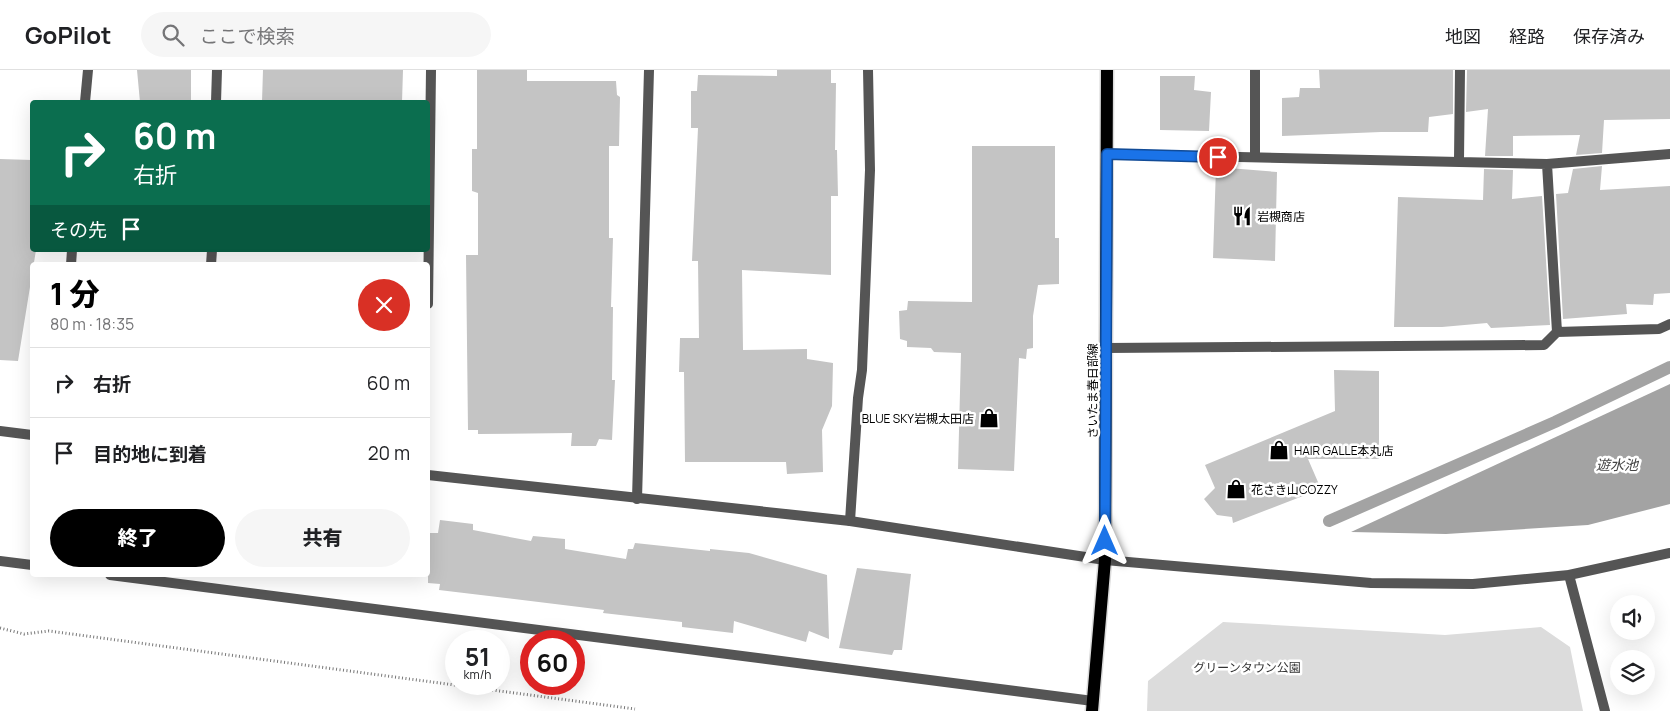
<!DOCTYPE html>
<html lang="ja">
<head>
<meta charset="utf-8">
<style>
	body { margin:0; font-family:Manrope,"Noto Sans JP",sans-serif; background:#f6f6f6; color:#202124; height:100vh; display:flex; flex-direction:column; font-size:19px; white-space:nowrap }
	* { box-sizing:border-box; margin:0 }
	p { font-size:16px; color:#757577 }
	.icon { flex:none; width:28px; height:28px; fill:none; stroke:currentColor; stroke-width:2; stroke-linecap:round; stroke-linejoin:round }
	.map { position:relative; flex:1; overflow:hidden }
	.sheet { position:absolute; left:30px; top:192px; width:400px; height:315px; display:flex; flex-direction:column; background:#fff; border-radius:5px; box-shadow:0 5px 20px #0002 }
	.sheet>* { flex:none }
	.guide { position:absolute; left:30px; top:30px; width:400px; height:152px; border-radius:5px; box-shadow:0 5px 20px #0002; background:#0b6e4f; color:#fff; overflow:hidden }
	.fabs { position:absolute; left:1610px; top:525px; display:grid; gap:10px }
	.fabs a { display:grid; place-items:center; width:45px; height:45px; border-radius:50%; background:#fff; box-shadow:0 5px 20px #0002; font-size:25px }
	.speed { position:absolute; left:445px; top:560px; display:flex; gap:10px; font-size:25px; font-weight:700; text-align:center }
	.speed>* { display:grid; place-content:center; width:65px; height:65px; border-radius:50%; background:#fff; box-shadow:0 5px 20px #0002; line-height:1 }
	.speed small { font-size:12px; font-weight:400 }
	.speed .limit { border:8px solid #d22; background:#fff; color:#111 }
	.pin { position:absolute; display:grid; place-items:center; width:42px; height:42px; color:#fff; margin:-21px; border:2px solid #fff; border-radius:50%; box-shadow:0 1px 5px #0007 }
	.me { position:absolute; width:55px; margin:-28px; rotate:0deg; stroke-linejoin:round; filter:drop-shadow(0 0 4px #0008) }
	.turn { display:flex; align-items:center; gap:18px; height:105px; padding:0 20px; font-size:22px }
	.turn .icon { width:65px; height:65px; stroke-width:2.5 }
	.turn b { display:block; font-size:35px; line-height:42px }
	.then { display:flex; align-items:center; height:48px; padding:0 20px; background:#0003; gap:10px; font-size:19px }
	.round { display:grid; place-items:center; flex:none; width:52px; height:52px; border-radius:26px; background:#f6f6f6 }
	.summary { display:flex; align-items:center; justify-content:space-between; height:85px; padding:0 20px }
	h1 { font-size:30px; font-weight:800; line-height:38px; color:#000 }
	.primary-button { display:flex; gap:10px; margin-top:auto; padding:10px 20px }
	.primary-button a { flex:1; height:58px; border-radius:30px; background:#000; color:#fff; font-size:20px; font-weight:800; line-height:58px; text-align:center }
	.primary-button a+a { background:#f6f6f6; color:#202124 }
	ul { padding:0; list-style:none }
	li { display:flex; align-items:center; gap:15px; height:70px; padding:0 20px; border-top:1px solid #e0e0e0 }
	li div { flex:1 }
	li b { display:block; font-size:19px }
	li em { font-style:normal }
	header { display:flex; align-items:center; gap:30px; box-sizing:border-box; height:70px; padding:0 25px; background:#fff; border-bottom:1px solid #e0e0e0 }
	header strong { font-size:24px }
	nav { display:flex; gap:28px; margin-inline-start:auto; font-size:18px }
	.search { width:350px; height:45px; background:#f6f6f6; display:flex; align-items:center; gap:12px; box-sizing:border-box; padding:0 18px; border-radius:28px; color:#757577; font-size:19px }
	.map>svg:first-child { display:block }
	.green { fill:#dcdcdc }
	.water { fill:#a3a3a3 }
	.lines { fill:none; stroke-linecap:round; stroke-linejoin:round }
	.stream { stroke:#a3a3a3; stroke-width:12 }
	.building { fill:#c4c4c4 }
	.primary-casing { stroke:#dbdbdb; stroke-width:15 }
	.path { stroke:#777; stroke-width:3; stroke-dasharray:1 2.5; stroke-linecap:butt }
	.service { stroke:#555; stroke-width:10 }
	.minor { stroke:#555; stroke-width:10 }
	.tertiary { stroke:#555; stroke-width:10 }
	.primary { stroke:#000; stroke-width:12 }
	.route-casing { stroke:#114b97; stroke-width:12 }
	.route { stroke:#1a73e8; stroke-width:9 }
	.labels { text-anchor:middle; dominant-baseline:central; stroke-width:5; stroke-linejoin:round; paint-order:stroke }
	.poi-label { font-size:12px; fill:#000; stroke:#fff; text-anchor:start }
	.street-label { font-size:12px; fill:#000; stroke:#fff }
	.park-label { font-size:12px; fill:#333; stroke:#fff }
	.water-label { font-size:14px; font-style:italic; fill:#444; stroke:#fff }
</style>
</head>
<body>
<header>
<strong>GoPilot</strong>
<div class="search"><svg class="icon" aria-label="search" viewBox="0 0 24 24"><circle cx="10" cy="10" r="6"/><path d="M15 15l6 6"/></svg>ここで検索</div>
<nav><a>地図</a><a>経路</a><a>保存済み</a></nav>
</header>
<div class="map">
<svg width="1670" height="641" viewBox="0 0 1670 641">
	<rect width="100%" height="100%" fill="#fff"/>
	<path class="green" d="M 1223,552 L 1445,565 L 1541,557 L 1570,577 L 1583,641 L 1147,641 L 1148,611 Z"/>
	<path class="water" d="M 1670,314 L 1670,434 L 1588,455 L 1446,464 L 1351,462 Z"/>
	<g class="lines">
		<path class="stream" d="M 1329,451 L 1555,352 L 1670,297"/>
	</g>
	<path class="building" d="M 137,0 L 191,0 L 191,32 L 140,32 Z
		M 263,0 L 403,0 L 402,32 L 262,32 Z
		M 477,0 L 527,0 L 527,11 L 616,11 L 617,25 L 620,27 L 619,76 L 609,76 L 609,168 L 613,168 L 611,237 L 613,237 L 612,310 L 615,310 L 612,370 L 599,369 L 596,376 L 571,376 L 572,363 L 478,364 L 478,360 L 468,360 L 466,185 L 478,185 L 478,123 L 472,121 L 472,79 L 477,79 Z
		M 777,0 L 831,0 L 831,13 L 836,13 L 835,80 L 837,80 L 838,126 L 831,126 L 831,205 L 742,200 L 743,280 L 807,279 L 807,289 L 833,293 L 832,336 L 822,360 L 823,402 L 787,404 L 786,392 L 685,392 L 684,302 L 679,302 L 680,268 L 699,268 L 698,191 L 692,191 L 698,58 L 691,58 L 691,21 L 697,21 L 698,5 L 777,6 Z
		M 1319,0 L 1453,0 L 1453,44 L 1429,47 L 1428,62 L 1381,62 L 1282,66 L 1282,28 L 1299,27 L 1300,18 L 1320,18 Z
		M 1467,0 L 1670,0 L 1670,49 L 1604,50 L 1602,83 L 1576,85 L 1580,65 L 1513,66 L 1513,86 L 1485,86 L 1488,39 L 1466,42 Z
		M 1160,6 L 1195,6 L 1194,20 L 1211,22 L 1209,61 L 1160,60 Z
		M 972,76 L 1055,76 L 1055,168 L 1059,168 L 1059,214 L 1038,215 L 1033,246 L 1033,278 L 1027,279 L 1026,289 L 1019,288 L 1014,401 L 958,399 L 961,283 L 934,282 L 931,278 L 907,277 L 907,271 L 900,269 L 899,241 L 907,240 L 908,231 L 972,232 Z
		M 0,89 L 32,90 L 32,180 L 36,180 L 18,291 L 0,290 Z
		M 1602,96 L 1600,120 L 1670,116 L 1670,223 L 1654,224 L 1653,235 L 1626,234 L 1627,244 L 1563,249 L 1556,124 L 1568,123 L 1573,99 Z
		M 1216,97 L 1277,102 L 1275,191 L 1213,188 Z
		M 1484,99 L 1513,100 L 1512,129 L 1542,126 L 1550,255 L 1491,258 L 1487,253 L 1442,257 L 1394,257 L 1398,127 L 1483,130 Z
		M 1334,300 L 1379,301 L 1379,389 L 1308,389 L 1321,419 L 1233,453 L 1232,447 L 1217,445 L 1204,429 L 1215,418 L 1205,395 L 1335,341 Z
		M 440,450 L 473,454 L 473,460 L 531,471 L 533,466 L 565,469 L 565,479 L 626,489 L 628,479 L 633,479 L 635,473 L 710,481 L 710,479 L 749,483 L 827,505 L 829,569 L 809,561 L 806,572 L 734,551 L 733,563 L 682,557 L 682,552 L 603,543 L 604,540 L 439,520 L 440,514 L 428,513 L 428,463 L 438,463 Z
		M 857,498 L 911,504 L 902,580 L 894,580 L 892,585 L 839,578 Z"/>
	<g class="lines">
		<defs>
			<path id="primary" d="M 1092,641 L 1105,490 L 1107,0"/>
		</defs>
		<use href="#primary" class="primary-casing"/>
		<path class="path" d="M 0,558 L 24,564 L 49,561 L 635,639"/>
		<path class="service" d="M 0,491 L 32,495
			M 110,505 L 1093,631"/>
		<path class="minor" d="M 85,32 L 88,0
			M 216,32 L 217,0
			M 1107,84 L 1547,94 L 1670,84
			M 1255,87 L 1255,0
			M 1459,90 L 1460,0
			M 1547,94 L 1557,262
			M 71,195 L 72,180
			M 211,195 L 212,180
			M 428,234 L 431,0
			M 1106,278 L 1544,275 L 1557,262 L 1659,259 L 1670,254
			M 637,429 L 649,0
			M 850,451 L 858,328 L 862,300 L 870,100 L 868,0
			M 1569,505 L 1605,641"/>
		<path class="tertiary" d="M 0,361 L 32,365
			M 428,405 L 850,451 L 1105,490 L 1371,513 L 1473,514 L 1569,505 L 1670,483"/>
		<use href="#primary" class="primary"/>
	</g>
	<g class="lines">
		<defs>
			<path id="route" d="M 1105,471 L 1107,84 L 1218,87"/>
		</defs>
		<use href="#route" class="route-casing"/>
		<use href="#route" class="route"/>
	</g>
	<defs>
		<symbol id="restaurant-bare" viewBox="-9 -9 18 18"><path d="M-5-6h1v4h1v-4h1v4h1v-4h1v5L-1.5 .5V6h-2V.5L-5-1ZM5-6V6H3V1.5H1.5Q1.5-4 5-6Z" fill="#000" stroke="#fff" stroke-width="2.5" paint-order="stroke"/></symbol>
		<symbol id="shop-bare" viewBox="-9 -9 18 18"><path d="M-5-2.5h2.3a2.7 3.5 0 0 1 5.4 0H5L5.5 6h-11ZM-1.5-2.5h3a1.5 2.3 0 0 0-3 0Z" fill="#000" stroke="#fff" stroke-width="2.5" paint-order="stroke"/></symbol>
	</defs>
	<g fill-rule="evenodd">
		<use href="#restaurant-bare" x="1228" y="132" width="28" height="28"/>
		<use href="#shop-bare" x="975" y="334" width="28" height="28"/>
		<use href="#shop-bare" x="1265" y="366" width="28" height="28"/>
		<use href="#shop-bare" x="1222" y="405" width="28" height="28"/>
	</g>
	<g class="labels">
		<g class="poi-label">
			<text x="1257" y="146">岩槻商店</text>
			<text x="974" y="348" text-anchor="end">BLUE SKY岩槻太田店</text>
			<text x="1294" y="380">HAIR GALLE本丸店</text>
			<text x="1251" y="419">花さき山COZZY</text>
		</g>
		<g class="street-label">
			<text transform="translate(1092 321) rotate(-90)">さいたま春日部線</text>
		</g>
		<g class="park-label">
			<text x="1247" y="597">グリーンタウン公園</text>
		</g>
		<g class="water-label">
			<text x="1617" y="394">遊水池</text>
		</g>
	</g>
</svg>
<div class="fabs">
<a><svg class="icon" aria-label="sound" viewBox="0 0 24 24"><path d="M4 9h4l5-4v14l-5-4H4zM17 9q2 3 0 6"/></svg></a>
<a><svg class="icon" aria-label="layers" viewBox="0 0 24 24"><path d="M12 4l9 5-9 5-9-5zM3 14l9 5 9-5"/></svg></a>
</div>
<div class="speed"><div>51<small>km/h</small></div><div class="limit">60</div></div>
<div class="pin" style="left:1218px;top:87px;background:#d93025"><svg class="icon" aria-label="arrive" viewBox="0 0 24 24"><path d="M6 21V4h12l-3 4 3 4H6"/></svg></div>
<svg class="me" style="left:1105px;top:471px" viewBox="-20 -20 40 40"><path d="M0-17L14 15 0 8-14 15z" fill="#1a73e8" stroke="#fff" stroke-width="4"/></svg>
<div class="guide">
<div class="turn"><svg class="icon" aria-label="right" viewBox="0 0 24 24"><path d="M7 20v-9h11M14 6l5 5-5 5"/></svg><div><b>60 m</b>右折</div></div>
<div class="then">その先<svg class="icon" aria-label="arrive" viewBox="0 0 24 24"><path d="M6 21V4h12l-3 4 3 4H6"/></svg></div>
</div>
<section class="sheet">
<div class="summary"><div><h1>1 分</h1><p>80 m · 18:35</p></div><a class="round" style="background:#d93025;color:#fff"><svg class="icon" aria-label="close" viewBox="0 0 24 24"><path d="M6 6l12 12M18 6L6 18"/></svg></a></div>
<ul>
<li><svg class="icon" aria-label="right" viewBox="0 0 24 24"><path d="M7 20v-9h11M14 6l5 5-5 5"/></svg><div><b>右折</b></div><em>60 m</em></li>
<li><svg class="icon" aria-label="arrive" viewBox="0 0 24 24"><path d="M6 21V4h12l-3 4 3 4H6"/></svg><div><b>目的地に到着</b></div><em>20 m</em></li>
</ul>
<div class="primary-button"><a>終了</a><a>共有</a></div>
</section>
</div>
</body>
</html>
